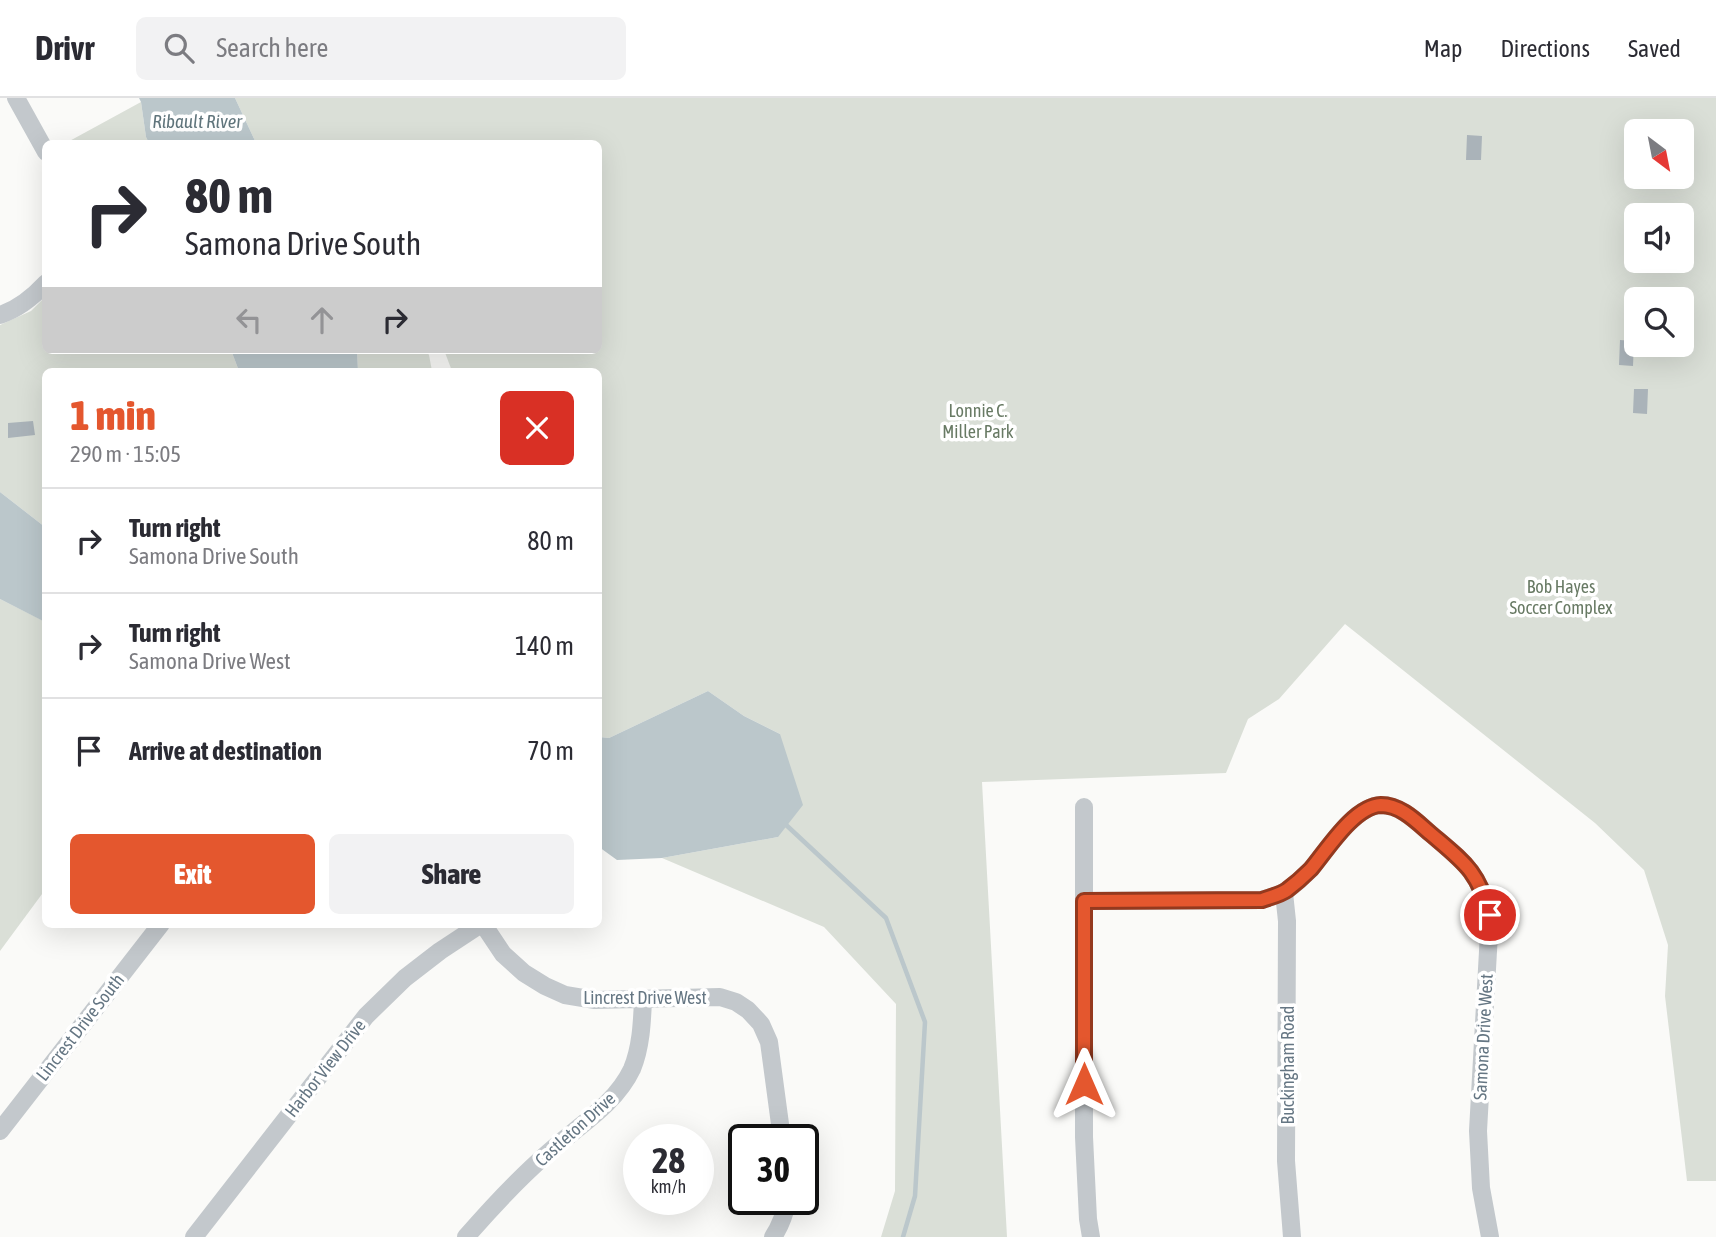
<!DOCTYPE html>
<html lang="en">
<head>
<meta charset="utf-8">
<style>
	body { margin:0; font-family:"Asap Condensed",sans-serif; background:#f2f2f3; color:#2b2b33; height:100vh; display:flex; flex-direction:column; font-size:26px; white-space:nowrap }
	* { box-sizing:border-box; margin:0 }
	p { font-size:23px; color:#7c7c81 }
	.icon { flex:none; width:38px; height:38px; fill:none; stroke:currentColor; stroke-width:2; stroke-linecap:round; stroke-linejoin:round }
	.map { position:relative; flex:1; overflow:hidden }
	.details { position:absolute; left:42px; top:270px; width:560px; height:560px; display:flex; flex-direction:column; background:#fff; border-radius:10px; box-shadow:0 7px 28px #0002 }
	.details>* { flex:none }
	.guide { position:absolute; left:42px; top:42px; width:560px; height:214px; border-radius:10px; box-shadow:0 7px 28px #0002; background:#fff; color:#2b2b33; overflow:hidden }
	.needle { width:46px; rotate:148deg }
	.buttons { position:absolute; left:1624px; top:21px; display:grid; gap:14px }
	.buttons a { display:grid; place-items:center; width:70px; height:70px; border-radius:10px; background:#fff; box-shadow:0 7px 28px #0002; font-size:35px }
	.speed { position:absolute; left:623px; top:1026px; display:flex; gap:14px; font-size:35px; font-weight:700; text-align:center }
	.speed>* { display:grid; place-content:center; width:91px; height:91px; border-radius:50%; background:#fff; box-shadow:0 7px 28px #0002; line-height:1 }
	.speed small { font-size:18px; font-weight:400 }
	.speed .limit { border:4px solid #111; border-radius:10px; background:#fff; color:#111 }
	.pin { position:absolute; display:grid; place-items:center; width:60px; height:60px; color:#fff; margin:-30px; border:4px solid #fff; border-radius:50%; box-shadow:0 2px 7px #0007 }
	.me { position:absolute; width:77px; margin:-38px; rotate:0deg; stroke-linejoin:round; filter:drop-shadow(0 0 5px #0008) }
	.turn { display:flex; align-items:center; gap:24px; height:147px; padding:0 28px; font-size:32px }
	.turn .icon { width:91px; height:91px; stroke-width:2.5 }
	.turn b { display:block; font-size:49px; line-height:60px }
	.lanes { display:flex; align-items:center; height:66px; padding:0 28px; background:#0003; justify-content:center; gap:35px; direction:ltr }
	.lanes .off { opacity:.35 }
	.round { display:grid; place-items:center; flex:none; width:74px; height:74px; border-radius:10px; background:#f2f2f3 }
	.overview { display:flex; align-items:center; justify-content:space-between; height:119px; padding:0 28px }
	h1 { font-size:42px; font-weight:800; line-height:52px; color:#e4572e }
	.action { display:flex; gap:14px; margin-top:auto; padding:14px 28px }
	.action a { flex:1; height:80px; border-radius:10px; background:#e4572e; color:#fff; font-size:28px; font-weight:800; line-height:80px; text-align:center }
	.action a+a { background:#f2f2f3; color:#2b2b33 }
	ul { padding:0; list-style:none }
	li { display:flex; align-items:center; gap:21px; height:105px; padding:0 28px; border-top:2px solid #e1e1e2 }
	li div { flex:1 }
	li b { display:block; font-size:26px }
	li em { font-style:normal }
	header { display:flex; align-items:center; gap:42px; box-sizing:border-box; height:98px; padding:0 35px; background:#fff; border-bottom:2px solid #e1e1e2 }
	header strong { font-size:33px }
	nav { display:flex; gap:38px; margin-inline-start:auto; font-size:24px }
	.search { width:490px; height:63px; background:#f2f2f3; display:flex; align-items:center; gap:18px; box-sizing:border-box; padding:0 24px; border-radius:10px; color:#7c7c81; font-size:26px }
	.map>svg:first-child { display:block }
	.green { fill:#dadfd7; fill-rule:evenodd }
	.water { fill:#bbc7cb }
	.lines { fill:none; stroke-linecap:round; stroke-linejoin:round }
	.stream { stroke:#bbc7cb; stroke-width:4.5 }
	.building { fill:#aab3b9 }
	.minor { stroke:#c3c8cc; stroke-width:18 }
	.route-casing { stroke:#94391e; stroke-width:18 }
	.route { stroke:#e4572e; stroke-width:12 }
	.labels { text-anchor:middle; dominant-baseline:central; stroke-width:7; stroke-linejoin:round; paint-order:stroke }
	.park-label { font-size:18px; fill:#687a64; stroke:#fff }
	.street-label { font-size:18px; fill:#657683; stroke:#fff }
	.water-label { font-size:19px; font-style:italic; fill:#60757c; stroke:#fff }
</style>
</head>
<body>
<header>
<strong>Drivr</strong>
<div class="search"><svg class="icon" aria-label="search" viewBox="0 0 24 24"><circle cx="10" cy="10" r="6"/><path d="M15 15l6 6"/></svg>Search here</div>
<nav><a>Map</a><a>Directions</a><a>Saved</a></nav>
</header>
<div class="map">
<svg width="1716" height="1139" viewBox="0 0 1716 1139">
	<rect width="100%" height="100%" fill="#fafaf8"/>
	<path class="green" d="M 235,0 L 1716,0 L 1716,1083 L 1687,1083 L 1665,898 L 1668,847 L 1644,772 L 1595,725 L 1345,526 L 1279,601 L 1248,621 L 1226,675 L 982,684 L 1007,1139 L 881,1139 L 895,1093 L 896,906 L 824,829 L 662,760 L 778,739 L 780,636 L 744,618 L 708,593 L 609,640 L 599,639 L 598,273 L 452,273 L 444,252 L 598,252 L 598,46 L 256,45 ZM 1636,33 L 1682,33 L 1682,79 L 1636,79 ZM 1636,117 L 1682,117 L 1682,163 L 1636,163 ZM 1636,201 L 1682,201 L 1682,247 L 1636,247 Z
		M 141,4 L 146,39 L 149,45 L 64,46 Z
		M 45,199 L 46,252 L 231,252 L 239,273 L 46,273 L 45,429 L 0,394 L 0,227 L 31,213 Z
		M 357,252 L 426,252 L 429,257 L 432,273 L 358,273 Z
		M 0,501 L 46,524 L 45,792 L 0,853 Z"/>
	<path class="water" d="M 139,0 L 235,0 L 256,45 L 149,45 L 146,39 L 141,4 Z
		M 231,252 L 357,252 L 358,273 L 239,273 Z
		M 0,394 L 45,429 L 45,524 L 0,501 Z
		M 708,593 L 744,618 L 780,636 L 803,707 L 778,739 L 662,760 L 617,762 L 599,749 L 599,639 L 609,640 Z"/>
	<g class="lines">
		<path class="stream" d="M 784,725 L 886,820 L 925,924 L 915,1098 L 903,1139"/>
	</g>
	<path class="building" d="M 1467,37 L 1482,38 L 1481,62 L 1466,62 Z
		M 1682,147 L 1689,147 L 1688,172 L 1673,171 L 1673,163 L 1682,163 Z
		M 1620,242 L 1634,243 L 1633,268 L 1619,267 Z
		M 1634,291 L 1648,291 L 1647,316 L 1633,315 Z
		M 33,323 L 35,337 L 8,340 L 8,325 Z"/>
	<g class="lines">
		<path class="minor" d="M 16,0 L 46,54
			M 0,217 C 18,211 33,199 46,185
			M 1084,709 L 1084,1039 L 1088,1121 L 1091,1139
			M 1284,795 L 1287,823 L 1286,1063 L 1292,1139
			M 1084,803 L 1262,802 C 1271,799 1280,797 1287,792 C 1296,786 1304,778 1311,771 C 1327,752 1354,708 1381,707 C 1401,707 1417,724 1431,736 C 1465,765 1478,773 1490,817 L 1478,1033 L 1481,1090 L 1490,1139
			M 483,826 L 503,856 L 524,875 L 545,888 L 565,897 L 595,902 L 720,899 L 736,904 L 748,912 L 761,926 L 769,944 L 782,1041
			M 0,1033 L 161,826
			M 194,1139 L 366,918 L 405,880 L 440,853 L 481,826
			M 466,1139 C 492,1109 519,1080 549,1054 C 578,1028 615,1007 632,971 C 641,949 642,925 643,902
			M 773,1139 C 781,1127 785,1115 788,1101"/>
	</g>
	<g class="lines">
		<defs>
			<path id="route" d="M 1084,986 L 1084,803 L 1262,802 C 1270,799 1280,797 1287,792 C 1295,786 1304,778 1311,771 C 1327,752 1354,708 1381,707 C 1401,707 1417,724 1431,736 C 1465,765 1478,773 1490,817"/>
		</defs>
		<use href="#route" class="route-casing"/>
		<use href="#route" class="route"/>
	</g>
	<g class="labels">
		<g class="park-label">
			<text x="978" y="312">Lonnie C.<tspan x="978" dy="21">Miller Park</tspan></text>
			<text x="1561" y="488">Bob Hayes<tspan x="1561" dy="21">Soccer Complex</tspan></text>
		</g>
		<g class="street-label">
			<text x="645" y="899">Lincrest Drive West</text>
			<text transform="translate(80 929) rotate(-52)">Lincrest Drive South</text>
			<text transform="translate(1483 939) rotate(-87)">Samona Drive West</text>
			<text transform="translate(1287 967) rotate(-90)">Buckingham Road</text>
			<text transform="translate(325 970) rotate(-52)">Harbor View Drive</text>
			<text transform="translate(575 1031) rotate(-42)">Castleton Drive</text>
		</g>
		<g class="water-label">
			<text x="197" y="23">Ribault River</text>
		</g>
	</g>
</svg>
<div class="buttons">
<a><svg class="needle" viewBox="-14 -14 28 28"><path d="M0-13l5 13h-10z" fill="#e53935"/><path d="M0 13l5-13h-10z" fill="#7c7c81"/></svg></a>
<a><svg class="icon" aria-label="sound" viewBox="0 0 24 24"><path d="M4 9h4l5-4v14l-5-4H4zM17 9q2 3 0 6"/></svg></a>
<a><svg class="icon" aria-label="search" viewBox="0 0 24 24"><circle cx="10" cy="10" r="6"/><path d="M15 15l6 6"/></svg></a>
</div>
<div class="speed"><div>28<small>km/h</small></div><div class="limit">30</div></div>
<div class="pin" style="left:1490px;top:817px;background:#d93025"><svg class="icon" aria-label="arrive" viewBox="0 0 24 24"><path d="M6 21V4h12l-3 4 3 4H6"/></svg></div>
<svg class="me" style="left:1084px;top:986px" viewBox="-20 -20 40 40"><path d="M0-17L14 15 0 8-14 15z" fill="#e4572e" stroke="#fff" stroke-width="4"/></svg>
<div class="guide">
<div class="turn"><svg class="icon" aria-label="right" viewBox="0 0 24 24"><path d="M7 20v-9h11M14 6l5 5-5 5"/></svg><div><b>80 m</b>Samona Drive South</div></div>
<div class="lanes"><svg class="icon off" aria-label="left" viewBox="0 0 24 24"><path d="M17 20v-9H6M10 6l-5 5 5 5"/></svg><svg class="icon off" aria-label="ahead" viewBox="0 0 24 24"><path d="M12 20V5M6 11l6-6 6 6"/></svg><svg class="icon" aria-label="right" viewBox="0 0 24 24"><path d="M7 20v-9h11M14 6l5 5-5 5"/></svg></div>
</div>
<section class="details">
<div class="overview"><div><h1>1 min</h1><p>290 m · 15:05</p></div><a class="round" style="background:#d93025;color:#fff"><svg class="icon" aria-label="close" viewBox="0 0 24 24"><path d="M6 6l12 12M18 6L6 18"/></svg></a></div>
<ul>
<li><svg class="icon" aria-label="right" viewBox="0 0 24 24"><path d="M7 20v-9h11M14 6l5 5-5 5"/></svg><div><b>Turn right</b><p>Samona Drive South</p></div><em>80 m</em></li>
<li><svg class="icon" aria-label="right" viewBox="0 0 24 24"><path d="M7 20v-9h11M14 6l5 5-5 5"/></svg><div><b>Turn right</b><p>Samona Drive West</p></div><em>140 m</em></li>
<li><svg class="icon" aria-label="arrive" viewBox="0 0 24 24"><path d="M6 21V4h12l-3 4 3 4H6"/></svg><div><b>Arrive at destination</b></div><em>70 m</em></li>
</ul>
<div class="action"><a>Exit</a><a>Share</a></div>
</section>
</div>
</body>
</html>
